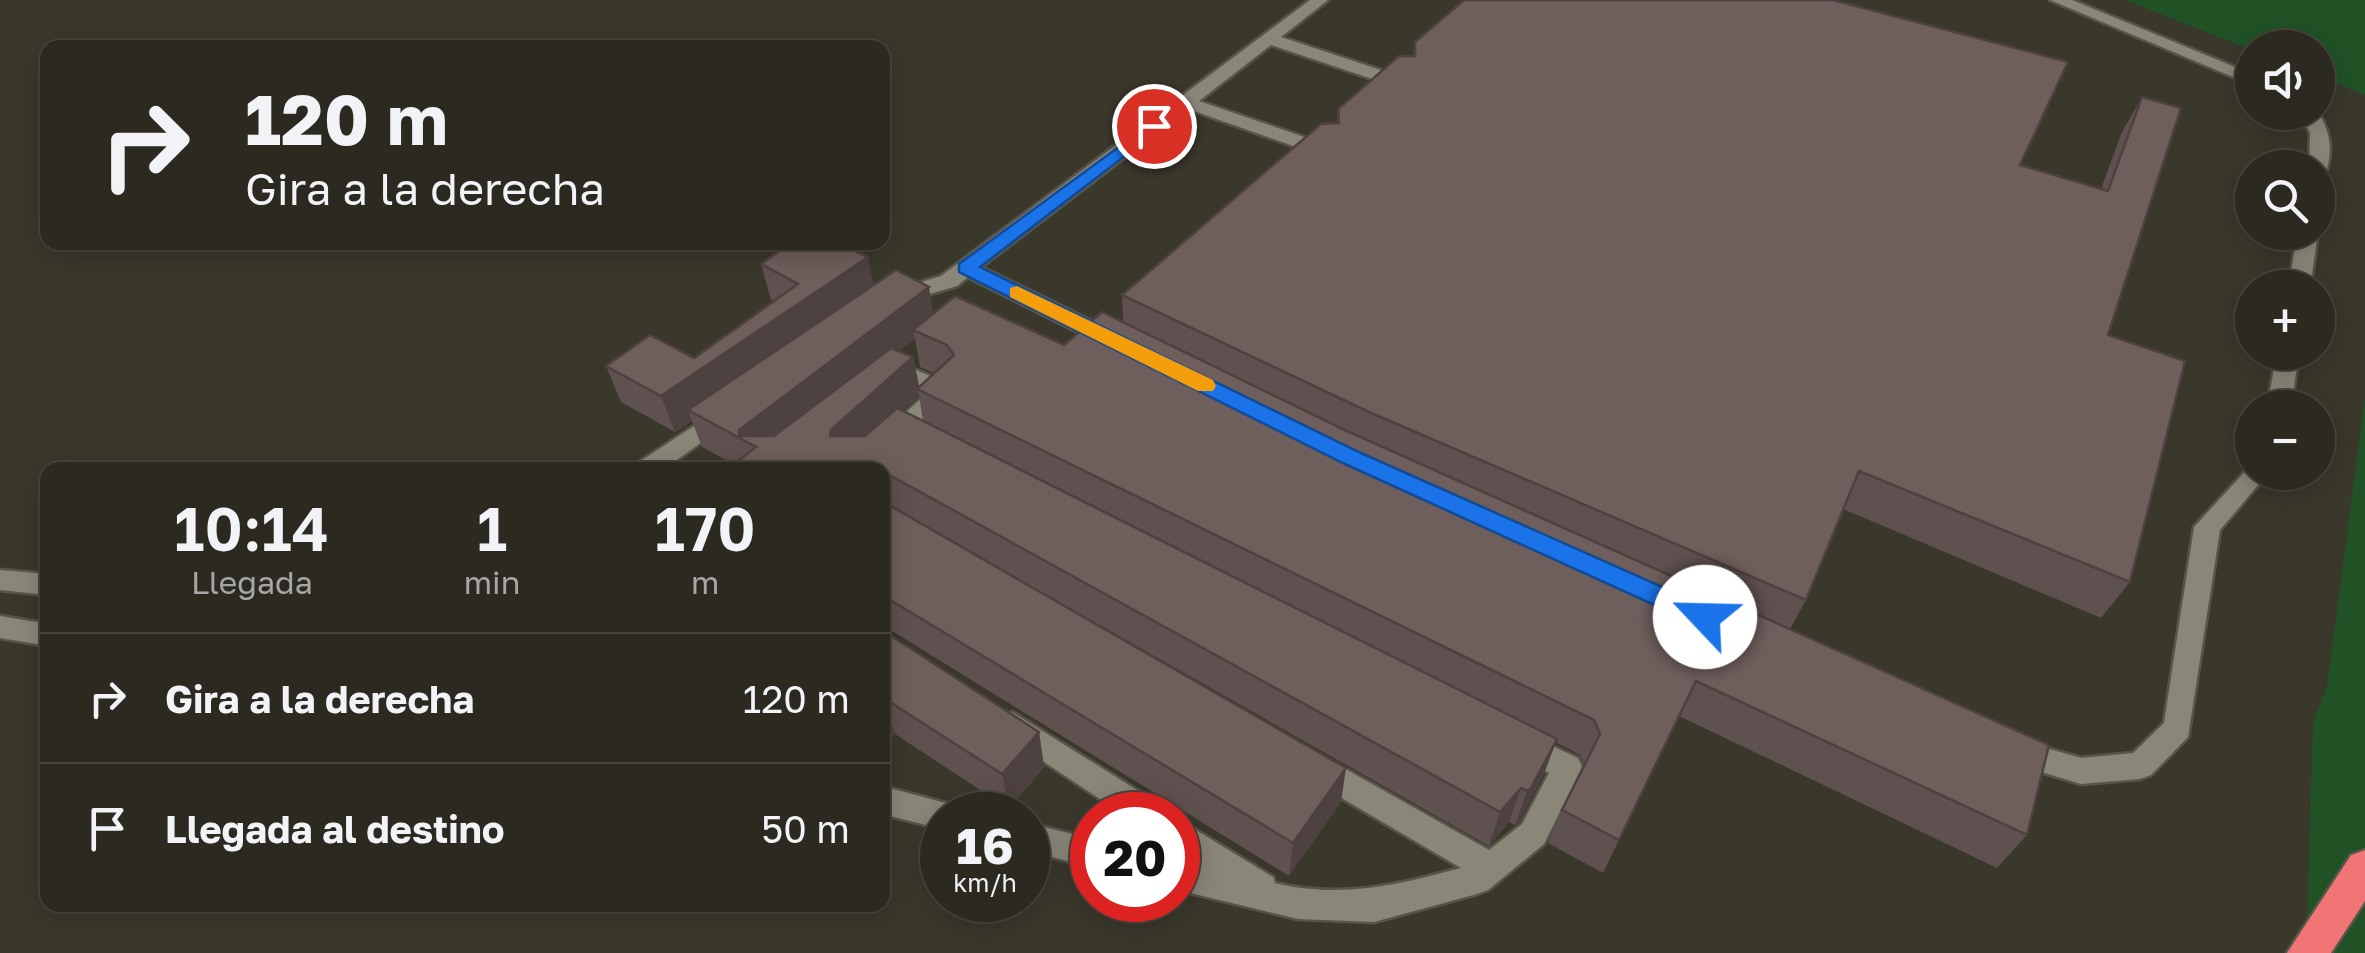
<!DOCTYPE html>
<html lang="es">
<head>
<meta charset="utf-8">
<style>
	body { margin:0; font-family:"Golos Text",sans-serif; background:#343129; color:#f1f3f6; height:100vh; display:flex; flex-direction:column; font-size:38px; white-space:nowrap }
	* { box-sizing:border-box; margin:0 }
	p { font-size:32px; color:#a6a6a5 }
	.icon { flex:none; width:55px; height:55px; fill:none; stroke:currentColor; stroke-width:2; stroke-linecap:round; stroke-linejoin:round }
	.map { position:relative; flex:1; overflow:hidden }
	.drawer { position:absolute; left:40px; top:462px; width:850px; height:450px; display:flex; flex-direction:column; background:#2c2920; border-radius:20px; box-shadow:0 5px 25px #0003,0 0 0 2px #48453e }
	.drawer>* { flex:none }
	.top-card { position:absolute; left:40px; top:40px; width:850px; height:210px; border-radius:20px; box-shadow:0 5px 25px #0003,0 0 0 2px #48453e; background:#2c2920; color:#f1f3f6; overflow:hidden }
	.tools { position:absolute; left:2235px; top:30px; display:grid; gap:20px }
	.tools a { display:grid; place-items:center; width:100px; height:100px; border-radius:50%; background:#2c2920; box-shadow:0 5px 25px #0003,0 0 0 2px #48453e; font-size:50px }
	.speed { position:absolute; left:920px; top:792px; display:flex; gap:20px; font-size:50px; font-weight:700; text-align:center }
	.speed>* { display:grid; place-content:center; width:130px; height:130px; border-radius:50%; background:#2c2920; box-shadow:0 5px 25px #0003,0 0 0 2px #48453e; line-height:1 }
	.speed small { font-size:25px; font-weight:400 }
	.speed .limit { border:15px solid #d22; background:#fff; color:#111 }
	.pin { position:absolute; display:grid; place-items:center; width:85px; height:85px; color:#fff; margin:-42px; border:5px solid #fff; border-radius:50%; box-shadow:0 2px 10px #0007 }
	.me { position:absolute; width:110px; margin:-55px; rotate:294deg; stroke-linejoin:round; filter:drop-shadow(0 0 8px #0008) }
	.turn { display:flex; align-items:center; gap:35px; height:210px; padding:0 40px; font-size:45px }
	.turn .icon { width:130px; height:130px; stroke-width:2.5 }
	.turn b { display:block; font-size:70px; line-height:85px }
	.eta { display:flex; justify-content:space-evenly; align-items:center; height:170px; text-align:center }
	.eta b { font-size:60px; font-weight:600; line-height:70px }
	ul { padding:0; list-style:none }
	li { display:flex; align-items:center; gap:30px; height:130px; padding:0 40px; border-top:2px solid #48453e }
	li div { flex:1 }
	li b { display:block; font-size:38px }
	li em { font-style:normal }
	.map>svg:first-child { display:block }
	.green { fill:#205226 }
	.lines { fill:none; stroke-linecap:round; stroke-linejoin:round }
	.lane-casing { stroke:#57544a; stroke-width:5 }
	.highway-casing { stroke:#57544a; stroke-width:5 }
	.lane { fill:#8a8779; fill-rule:evenodd }
	.highway { fill:#f17574; fill-rule:evenodd }
	.wall { fill:#5f514f; fill-rule:evenodd }
	.shaded-wall { fill:#4d4240 }
	.building { fill:#6e5e5c; stroke:#4d4240; stroke-width:2.5 }
	.route { fill:#1a73e8; stroke:#114b97; stroke-width:2.5 }
	.slow { fill:#f59e0b }
</style>
</head>
<body>
<div class="map">
<svg width="2365" height="953" viewBox="0 0 2365 953">
	<rect width="100%" height="100%" fill="#3a372b"/>
	<path class="green" d="M 2125,0 L 2365,0 L 2365,95 L 2318,76 L 2318,48 L 2252,50 Z
		M 2365,396 L 2365,953 L 2306,953 L 2313,722 L 2327,686 Z"/>
	<g class="lines">
		<defs>
			<path id="lane" d="M 1310,0 L 1328,0 L 1281,37 L 1408,79 L 1408,87 L 1396,87 L 1271,45 L 1199,101 L 1333,147 L 1333,155 L 1319,155 L 1188,109 L 981,267 L 1122,336 L 1125,341 L 1122,346 L 1106,346 L 968,277 L 957,286 L 896,304 L 888,302 L 885,297 L 888,292 L 941,276 Z
				M 2050,0 L 2072,0 L 2252,74 L 2252,85 Z
				M 2299,112 L 2318,112 C 2331,132 2333,154 2325,175 L 2318,177 L 2318,168 L 2309,168 L 2310,133 Z
				M 2298,232 L 2318,232 L 2310,288 L 2288,288 Z
				M 2277,352 L 2299,352 L 2291,408 L 2267,408 Z
				M 897,362 L 952,385 L 956,391 L 871,470 L 843,470 L 927,393 L 889,375 L 885,370 Z
				M 723,407 L 731,409 L 735,415 L 731,421 L 663,470 L 633,470 L 636,464 Z
				M 2252,464 L 2252,472 L 2269,472 L 2220,530 L 2188,737 L 2151,775 L 2140,779 L 2081,784 L 2004,761 L 2000,752 L 2004,743 L 2015,739 L 2081,758 L 2133,753 L 2164,723 L 2194,527 Z
				M 0,570 L 48,574 L 48,595 L 0,590 Z
				M 0,616 L 48,624 L 48,646 L 0,638 Z
				M 1012,712 L 1161,805 L 1166,815 L 1124,815 L 1002,734 L 997,725 L 1002,716 Z
				M 1520,731 L 1578,758 L 1582,767 L 1544,844 L 1488,890 L 1477,894 L 1374,922 L 1298,919 L 1178,890 L 1178,860 L 1200,865 L 1178,850 L 1178,819 L 1273,877 L 1275,883 C 1342,899 1396,885 1461,868 L 1304,776 L 1300,767 L 1304,758 L 1315,754 L 1326,758 L 1489,850 L 1522,824 L 1549,773 L 1509,753 L 1505,744 L 1509,735 Z
				M 882,786 L 953,805 L 958,815 L 942,815 L 942,829 L 882,814 Z
				M 1028,823 L 1092,839 L 1092,867 L 1028,851 Z"/>
			<path id="highway" d="M 2365,850 L 2365,901 L 2331,953 L 2287,953 L 2351,855 Z"/>
		</defs>
		<use href="#lane" class="lane-casing"/>
		<use href="#highway" class="highway-casing"/>
		<use href="#lane" class="lane"/>
		<use href="#highway" class="highway"/>
	</g>
	<path class="wall" d="M 1415,42 L 2020,165 L 2101,189 L 2122,132 L 2142,97 L 2108,335 L 2130,582 L 2101,618 L 1843,509 L 1806,600 L 1790,629 L 2027,835 L 1997,868 L 1679,716 L 1603,873 L 1548,843 L 1562,810 L 1584,765 L 1580,755 L 1555,742 L 1544,774 L 1519,822 L 1515,825 L 1509,822 L 1489,846 L 1082,615 L 1341,802 L 1289,876 L 884,626 L 882,627 L 882,470 L 726,470 L 733,464 L 702,447 L 692,421 L 675,432 L 621,402 L 606,366 L 694,358 L 773,301 L 771,300 L 761,264 L 874,285 L 934,314 L 1064,345 L 1123,322 L 1122,295 L 1337,123 L 1338,109 L 1413,56 ZM 915,339 L 920,367 L 934,373 L 919,388 L 913,357 L 899,351 ZM 919,396 L 923,421 L 902,410 Z
		M 882,630 L 1039,732 L 1044,767 L 1009,809 L 895,734 L 882,747 Z"/>
	<path class="shaded-wall" d="M 868,257 L 875,293 L 688,410 L 692,421 L 675,432 L 661,396 Z
		M 929,287 L 935,323 L 913,330 L 915,339 L 760,460 L 756,447 L 739,436 L 739,430 Z
		M 913,357 L 920,390 L 917,389 L 919,396 L 840,467 L 830,436 L 831,430 Z
		M 885,699 L 895,734 L 882,747 L 882,701 Z
		M 1039,732 L 1044,767 L 1009,809 L 1002,774 Z
		M 1557,739 L 1544,774 L 1519,822 L 1515,825 L 1527,791 Z
		M 1346,768 L 1341,802 L 1289,876 L 1293,843 Z
		M 1521,788 L 1509,822 L 1489,846 L 1500,812 Z"/>
	<path class="building" d="M 1464,0 L 1833,0 L 2068,62 L 2020,165 L 2108,191 L 2142,97 L 2181,108 L 2108,335 L 2185,361 L 2130,582 L 1859,471 L 1806,600 L 1369,412 L 1122,295 L 1321,124 L 1339,123 L 1338,109 L 1399,56 L 1415,56 L 1415,42 Z
		M 792,242 L 835,242 L 868,257 L 661,396 L 606,366 L 650,335 L 694,358 L 798,284 L 761,264 Z
		M 896,270 L 929,287 L 739,430 L 739,436 L 774,436 L 891,348 L 913,357 L 831,430 L 830,436 L 865,436 L 897,408 L 1557,739 L 1531,788 L 1527,791 L 1521,788 L 1500,812 L 875,467 L 870,468 L 870,470 L 726,470 L 756,447 L 688,410 Z
		M 955,296 L 1064,345 L 1102,312 L 1347,431 L 2049,745 L 2027,835 L 1696,681 L 1619,840 L 1562,810 L 1600,734 L 1594,720 L 917,389 L 954,355 L 947,345 L 913,330 Z
		M 521,463 L 522,470 L 498,470 Z
		M 882,501 L 1346,768 L 1293,843 L 882,595 Z
		M 882,630 L 1039,732 L 1002,774 L 885,699 L 882,701 Z"/>
	<path class="route" d="M 1154,121 L 1160,122 L 1160,129 L 980,267 L 1361,453 L 1714,610 L 1718,617 L 1714,624 L 1696,624 L 1345,464 L 959,272 L 959,264 Z"/>
	<path class="slow" d="M 1017,286 L 1213,380 L 1216,386 L 1213,391 L 1198,391 L 1010,297 L 1010,288 Z"/>
</svg>
<div class="tools">
<a><svg class="icon" aria-label="sound" viewBox="0 0 24 24"><path d="M4 9h4l5-4v14l-5-4H4zM17 9q2 3 0 6"/></svg></a>
<a><svg class="icon" aria-label="search" viewBox="0 0 24 24"><circle cx="10" cy="10" r="6"/><path d="M15 15l6 6"/></svg></a>
<a>+</a>
<a>−</a>
</div>
<div class="speed"><div>16<small>km/h</small></div><div class="limit">20</div></div>
<div class="pin" style="left:1154px;top:126px;background:#d93025"><svg class="icon" aria-label="arrive" viewBox="0 0 24 24"><path d="M6 21V4h12l-3 4 3 4H6"/></svg></div>
<svg class="me" style="left:1705px;top:617px" viewBox="-20 -20 40 40"><circle r="19" fill="#fff"/><path d="M0-13L10 11 0 6-10 11z" fill="#1a73e8"/></svg>
<div class="top-card">
<div class="turn"><svg class="icon" aria-label="right" viewBox="0 0 24 24"><path d="M7 20v-9h11M14 6l5 5-5 5"/></svg><div><b>120 m</b>Gira a la derecha</div></div>
</div>
<section class="drawer">
<div class="eta">
<div><b>10:14</b><p>Llegada</p></div>
<div><b>1</b><p>min</p></div>
<div><b>170</b><p>m</p></div>
</div>
<ul>
<li><svg class="icon" aria-label="right" viewBox="0 0 24 24"><path d="M7 20v-9h11M14 6l5 5-5 5"/></svg><div><b>Gira a la derecha</b></div><em>120 m</em></li>
<li><svg class="icon" aria-label="arrive" viewBox="0 0 24 24"><path d="M6 21V4h12l-3 4 3 4H6"/></svg><div><b>Llegada al destino</b></div><em>50 m</em></li>
</ul>
</section>
</div>
</body>
</html>
